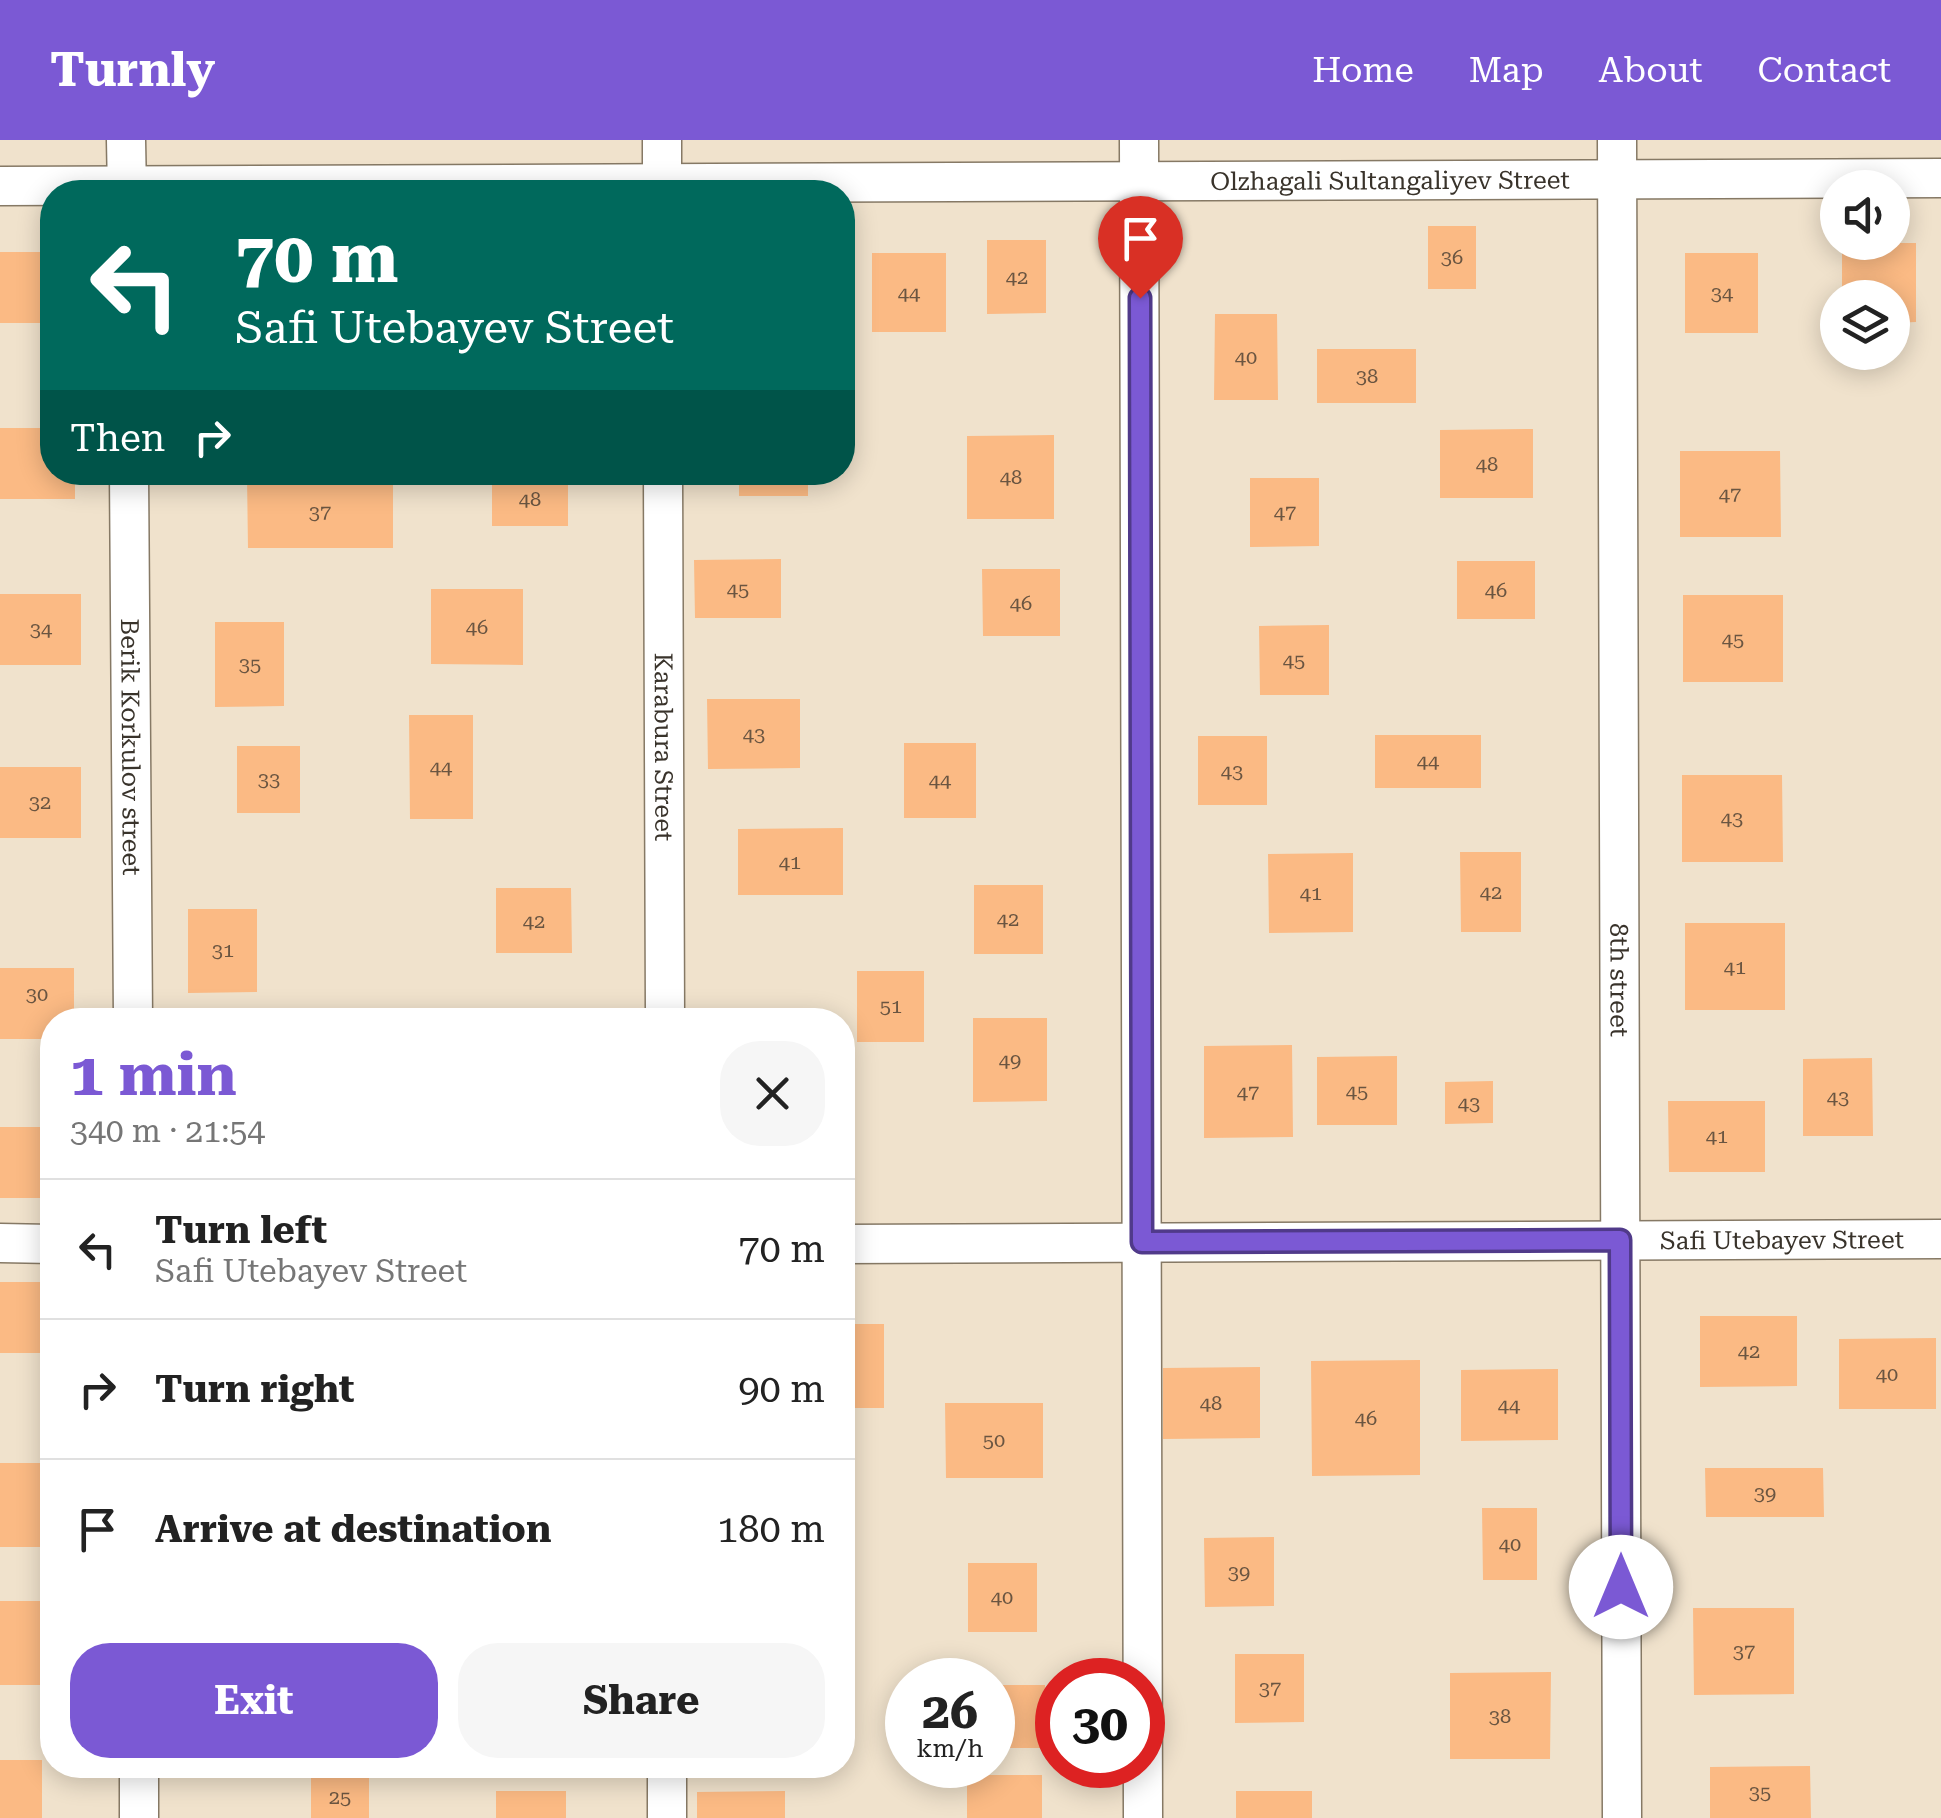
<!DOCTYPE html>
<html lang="en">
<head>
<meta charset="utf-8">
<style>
	body { margin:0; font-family:"Roboto Serif",serif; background:#f6f6f6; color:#222; height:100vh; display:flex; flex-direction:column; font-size:38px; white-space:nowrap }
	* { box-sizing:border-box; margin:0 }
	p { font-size:32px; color:#767676 }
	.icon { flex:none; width:55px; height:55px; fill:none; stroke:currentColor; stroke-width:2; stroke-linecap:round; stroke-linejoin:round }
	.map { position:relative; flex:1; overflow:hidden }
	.details { position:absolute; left:40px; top:868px; width:815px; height:770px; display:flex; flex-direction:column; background:#fff; border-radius:40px; box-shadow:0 5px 25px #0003 }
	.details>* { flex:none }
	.guide { position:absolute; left:40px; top:40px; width:815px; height:305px; border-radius:40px; box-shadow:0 5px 25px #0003; background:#00695c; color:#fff; overflow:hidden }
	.tools { position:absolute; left:1820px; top:30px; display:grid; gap:20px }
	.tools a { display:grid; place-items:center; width:90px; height:90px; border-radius:50%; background:#fff; box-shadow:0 5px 25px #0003; font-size:50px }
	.speed { position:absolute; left:885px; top:1518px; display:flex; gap:20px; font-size:50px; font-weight:700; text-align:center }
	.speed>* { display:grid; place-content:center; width:130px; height:130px; border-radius:50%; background:#fff; box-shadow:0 5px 25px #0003; line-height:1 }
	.speed small { font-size:25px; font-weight:400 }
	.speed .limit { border:15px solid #d22; background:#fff; color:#111 }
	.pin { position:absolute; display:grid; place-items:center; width:85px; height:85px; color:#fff; margin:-102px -42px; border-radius:50% 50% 50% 0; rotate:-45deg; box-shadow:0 0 10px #0007 }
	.pin .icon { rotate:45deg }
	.me { position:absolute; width:110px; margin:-55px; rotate:0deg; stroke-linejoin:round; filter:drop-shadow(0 0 8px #0008) }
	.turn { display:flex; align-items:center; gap:35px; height:210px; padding:0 30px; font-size:45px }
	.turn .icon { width:130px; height:130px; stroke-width:2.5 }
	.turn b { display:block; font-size:70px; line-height:85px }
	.then { display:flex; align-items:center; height:95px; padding:0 30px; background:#0003; gap:20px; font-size:38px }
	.round { display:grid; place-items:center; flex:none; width:105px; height:105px; border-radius:40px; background:#f6f6f6 }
	.overview { display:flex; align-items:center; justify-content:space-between; height:170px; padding:0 30px }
	h1 { font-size:60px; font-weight:700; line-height:75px; color:#7b59d4 }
	.cta { display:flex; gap:20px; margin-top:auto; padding:20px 30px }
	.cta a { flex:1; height:115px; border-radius:40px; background:#7b59d4; color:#fff; font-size:40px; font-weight:700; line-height:115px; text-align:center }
	.cta a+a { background:#f6f6f6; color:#222 }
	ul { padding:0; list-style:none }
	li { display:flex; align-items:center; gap:30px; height:140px; padding:0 30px; border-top:2px solid #e0e0e0 }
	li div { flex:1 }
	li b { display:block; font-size:38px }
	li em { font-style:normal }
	header { display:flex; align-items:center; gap:60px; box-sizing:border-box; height:140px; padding:0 50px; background:#7b59d4; color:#fff }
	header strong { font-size:48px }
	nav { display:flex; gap:55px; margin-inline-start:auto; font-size:35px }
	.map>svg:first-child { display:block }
	.building { fill:#fbba84 }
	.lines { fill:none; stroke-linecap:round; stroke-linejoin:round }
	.minor-casing { stroke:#867965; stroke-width:41 }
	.minor { stroke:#fff; stroke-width:38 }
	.route-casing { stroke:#503a8a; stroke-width:25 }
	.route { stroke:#7b59d4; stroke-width:18 }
	.labels { text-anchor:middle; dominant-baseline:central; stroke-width:8; stroke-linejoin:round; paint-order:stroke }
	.number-label { font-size:20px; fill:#6a5541 }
	.street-label { font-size:25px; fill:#39332b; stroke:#f0e2cc }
</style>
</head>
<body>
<header>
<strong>Turnly</strong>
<nav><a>Home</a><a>Map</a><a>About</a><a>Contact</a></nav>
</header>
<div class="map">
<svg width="1941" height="1678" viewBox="0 0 1941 1678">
	<rect width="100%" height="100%" fill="#f0e2cc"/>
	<path class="building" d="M 1428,86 L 1476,86 L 1476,149 L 1428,149 Z
		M 987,100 L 1046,100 L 1046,173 L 987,174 Z
		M 1842,103 L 1916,103 L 1916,182 L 1892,183 L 1892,158 L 1842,158 Z
		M 0,112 L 52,112 L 52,183 L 0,183 Z
		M 872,113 L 946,113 L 946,192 L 872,192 Z
		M 1685,113 L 1758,113 L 1758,193 L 1685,193 Z
		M 1215,174 L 1277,174 L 1278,260 L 1214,260 Z
		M 1317,209 L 1416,209 L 1416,263 L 1317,263 Z
		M 0,288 L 52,288 L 52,332 L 75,332 L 75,359 L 0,359 Z
		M 1533,289 L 1533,358 L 1440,358 L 1440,290 Z
		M 1054,295 L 1054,379 L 967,379 L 967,296 Z
		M 1680,311 L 1780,311 L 1781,397 L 1680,397 Z
		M 492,332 L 568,332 L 568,386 L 492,386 Z
		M 739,332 L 808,332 L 808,356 L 739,356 Z
		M 393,335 L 393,408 L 248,408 L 247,336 Z
		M 1250,338 L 1319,338 L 1319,406 L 1250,407 Z
		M 781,419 L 781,478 L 695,478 L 694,420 Z
		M 1457,421 L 1535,421 L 1535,479 L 1457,479 Z
		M 982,429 L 1060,429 L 1060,496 L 983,496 Z
		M 431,449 L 523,449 L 523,525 L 431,524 Z
		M 0,454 L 81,454 L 81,525 L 0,525 Z
		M 1683,455 L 1783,455 L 1783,542 L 1683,542 Z
		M 215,482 L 284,482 L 284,566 L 215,567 Z
		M 1329,485 L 1329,555 L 1260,555 L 1259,486 Z
		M 707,559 L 800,559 L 800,628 L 708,629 Z
		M 409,575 L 473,575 L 473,679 L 410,679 Z
		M 1375,595 L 1481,595 L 1481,648 L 1375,648 Z
		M 1198,596 L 1267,596 L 1267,665 L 1198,665 Z
		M 904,603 L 976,603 L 976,678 L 904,678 Z
		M 237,606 L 300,606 L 300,673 L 237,673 Z
		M 0,627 L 81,627 L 81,698 L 0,698 Z
		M 1682,635 L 1782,635 L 1783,722 L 1682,722 Z
		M 843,688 L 843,755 L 738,755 L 738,689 Z
		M 1460,712 L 1521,712 L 1521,792 L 1461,792 Z
		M 1353,713 L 1353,792 L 1269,793 L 1268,714 Z
		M 974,745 L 1043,745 L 1043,814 L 974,814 Z
		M 496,748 L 571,748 L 572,813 L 496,813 Z
		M 188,769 L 257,769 L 257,852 L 188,853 Z
		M 1685,783 L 1785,783 L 1785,870 L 1685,870 Z
		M 0,828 L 74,828 L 74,880 L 52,880 L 52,899 L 0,899 Z
		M 857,831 L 924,831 L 924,902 L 857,902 Z
		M 973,878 L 1047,878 L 1047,961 L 973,962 Z
		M 1292,905 L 1293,997 L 1204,998 L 1204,906 Z
		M 1397,916 L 1397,985 L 1317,985 L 1317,917 Z
		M 1872,918 L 1873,996 L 1803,996 L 1803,919 Z
		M 1493,941 L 1493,983 L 1445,984 L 1445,942 Z
		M 1668,961 L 1765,961 L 1765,1032 L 1669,1032 Z
		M 0,987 L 52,987 L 52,1058 L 0,1058 Z
		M 0,1142 L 52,1142 L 52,1213 L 0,1213 Z
		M 1700,1176 L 1797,1176 L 1797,1246 L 1700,1247 Z
		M 842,1184 L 884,1184 L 884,1268 L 842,1268 Z
		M 1936,1198 L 1936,1269 L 1839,1269 L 1839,1199 Z
		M 1420,1220 L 1420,1335 L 1312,1336 L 1311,1221 Z
		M 1260,1227 L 1260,1298 L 1163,1299 L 1163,1228 Z
		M 1558,1229 L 1558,1300 L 1461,1301 L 1461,1230 Z
		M 945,1263 L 1043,1263 L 1043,1338 L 946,1338 Z
		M 0,1323 L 47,1323 L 48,1407 L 0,1407 Z
		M 1705,1328 L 1823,1328 L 1824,1377 L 1706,1377 Z
		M 1482,1368 L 1537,1368 L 1537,1440 L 1483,1440 Z
		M 1274,1397 L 1274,1466 L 1205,1467 L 1204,1398 Z
		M 968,1423 L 1037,1423 L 1037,1492 L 968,1492 Z
		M 0,1461 L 46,1461 L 46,1545 L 0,1545 Z
		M 1693,1468 L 1794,1468 L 1794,1554 L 1694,1555 Z
		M 1235,1514 L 1304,1514 L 1304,1582 L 1235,1583 Z
		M 1551,1532 L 1550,1619 L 1450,1619 L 1450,1533 Z
		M 992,1545 L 1045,1545 L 1045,1608 L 992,1608 Z
		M 0,1620 L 42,1620 L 42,1678 L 0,1678 Z
		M 1810,1626 L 1811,1678 L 1710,1678 L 1710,1627 Z
		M 311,1635 L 369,1635 L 369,1678 L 311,1678 Z
		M 967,1635 L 1042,1635 L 1042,1678 L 967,1678 Z
		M 496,1651 L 566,1651 L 566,1678 L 496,1678 Z
		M 785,1651 L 785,1678 L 697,1678 L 697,1652 Z
		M 1236,1651 L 1312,1651 L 1312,1678 L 1236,1678 Z"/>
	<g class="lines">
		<defs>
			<g id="minor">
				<path d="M 126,0 L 127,52"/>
				<path d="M 662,0 L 662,52"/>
				<path d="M 1139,0 L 1143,1678"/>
				<path id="s1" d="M 1617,0 L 1622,1678"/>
				<path id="s2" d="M 0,46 L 1941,38"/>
				<path id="s3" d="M 129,332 L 133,880"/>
				<path id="s4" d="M 663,332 L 665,880"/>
				<path d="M 0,1103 L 52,1104"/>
				<path id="s5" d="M 842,1104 L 1941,1099"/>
				<path d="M 139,1625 L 139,1678"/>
				<path d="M 667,1625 L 667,1678"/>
			</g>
		</defs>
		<use href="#minor" class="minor-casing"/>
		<use href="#minor" class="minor"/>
	</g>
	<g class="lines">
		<defs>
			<path id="route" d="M 1140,158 L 1142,1102 L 1620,1100 L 1621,1447"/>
		</defs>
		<use href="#route" class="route-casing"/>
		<use href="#route" class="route"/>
	</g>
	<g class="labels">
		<g class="number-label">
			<text x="1452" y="117">36</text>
			<text x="1017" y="137">42</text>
			<text x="909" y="153">44</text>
			<text x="1722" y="153">34</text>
			<text x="1246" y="217">40</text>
			<text x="1367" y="236">38</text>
			<text x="1487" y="324">48</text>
			<text x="1011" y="337">48</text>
			<text x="1730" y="354">47</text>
			<text x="530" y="359">48</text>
			<text x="320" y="372">37</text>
			<text x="1285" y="372">47</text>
			<text x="738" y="449">45</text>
			<text x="1496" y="450">46</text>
			<text x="1021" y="463">46</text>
			<text x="477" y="487">46</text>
			<text x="41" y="489">34</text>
			<text x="1733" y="499">45</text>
			<text x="1294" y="520">45</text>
			<text x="250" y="524">35</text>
			<text x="754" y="594">43</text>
			<text x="1428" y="621">44</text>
			<text x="441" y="627">44</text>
			<text x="1232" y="631">43</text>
			<text x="269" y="639">33</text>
			<text x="940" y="640">44</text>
			<text x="40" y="662">32</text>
			<text x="1732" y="678">43</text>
			<text x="790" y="722">41</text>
			<text x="1491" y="752">42</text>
			<text x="1311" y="753">41</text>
			<text x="1008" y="779">42</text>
			<text x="534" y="781">42</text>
			<text x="223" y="810">31</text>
			<text x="1735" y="827">41</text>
			<text x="37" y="854">30</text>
			<text x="891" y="866">51</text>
			<text x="1010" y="920">49</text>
			<text x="1357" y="951">45</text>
			<text x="1248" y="952">47</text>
			<text x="1838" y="957">43</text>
			<text x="1469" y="963">43</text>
			<text x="1717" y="996">41</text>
			<text x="1749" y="1211">42</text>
			<text x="1887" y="1234">40</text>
			<text x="1211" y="1263">48</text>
			<text x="1509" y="1265">44</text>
			<text x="1366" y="1278">46</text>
			<text x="994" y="1300">50</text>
			<text x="1765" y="1353">39</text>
			<text x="1510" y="1404">40</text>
			<text x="1239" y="1432">39</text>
			<text x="1002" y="1457">40</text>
			<text x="1744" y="1511">37</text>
			<text x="1270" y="1548">37</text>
			<text x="1500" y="1576">38</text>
			<text x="1760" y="1652">35</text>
			<text x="340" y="1657">25</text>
		</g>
		<g class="street-label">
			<text stroke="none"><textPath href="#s2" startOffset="1390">Olzhagali Sultangaliyev Street</textPath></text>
			<text stroke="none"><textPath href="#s3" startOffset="275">Berik Korkulov street</textPath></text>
			<text stroke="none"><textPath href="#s4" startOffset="275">Karabura Street</textPath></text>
			<text stroke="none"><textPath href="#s1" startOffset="840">8th street</textPath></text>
			<text stroke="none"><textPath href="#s5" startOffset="940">Safi Utebayev Street</textPath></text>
		</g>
	</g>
</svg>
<div class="tools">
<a><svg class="icon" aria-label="sound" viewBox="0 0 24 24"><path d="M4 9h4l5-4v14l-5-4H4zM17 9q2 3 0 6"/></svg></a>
<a><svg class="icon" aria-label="layers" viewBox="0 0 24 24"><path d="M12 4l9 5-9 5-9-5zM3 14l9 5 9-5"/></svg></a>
</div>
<div class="speed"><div>26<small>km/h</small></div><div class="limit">30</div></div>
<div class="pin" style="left:1140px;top:158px;background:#d93025"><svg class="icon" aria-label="arrive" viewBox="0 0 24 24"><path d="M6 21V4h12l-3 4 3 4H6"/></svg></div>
<svg class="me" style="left:1621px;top:1447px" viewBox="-20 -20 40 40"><circle r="19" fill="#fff"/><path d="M0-13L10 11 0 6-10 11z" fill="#7b59d4"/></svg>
<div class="guide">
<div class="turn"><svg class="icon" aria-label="left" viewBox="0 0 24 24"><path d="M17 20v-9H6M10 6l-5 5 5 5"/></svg><div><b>70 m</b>Safi Utebayev Street</div></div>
<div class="then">Then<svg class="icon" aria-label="right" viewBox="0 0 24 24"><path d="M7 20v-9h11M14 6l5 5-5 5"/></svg></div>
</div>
<section class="details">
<div class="overview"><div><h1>1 min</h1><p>340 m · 21:54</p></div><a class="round"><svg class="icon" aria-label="close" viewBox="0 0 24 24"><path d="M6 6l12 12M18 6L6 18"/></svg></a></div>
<ul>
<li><svg class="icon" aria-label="left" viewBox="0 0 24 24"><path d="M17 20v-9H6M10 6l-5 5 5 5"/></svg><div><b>Turn left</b><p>Safi Utebayev Street</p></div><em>70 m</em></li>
<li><svg class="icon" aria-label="right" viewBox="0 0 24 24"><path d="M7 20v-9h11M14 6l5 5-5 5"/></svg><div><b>Turn right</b></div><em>90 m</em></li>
<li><svg class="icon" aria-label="arrive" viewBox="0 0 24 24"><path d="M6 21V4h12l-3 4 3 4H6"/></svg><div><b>Arrive at destination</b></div><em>180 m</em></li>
</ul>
<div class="cta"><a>Exit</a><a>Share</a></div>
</section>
</div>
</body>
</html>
